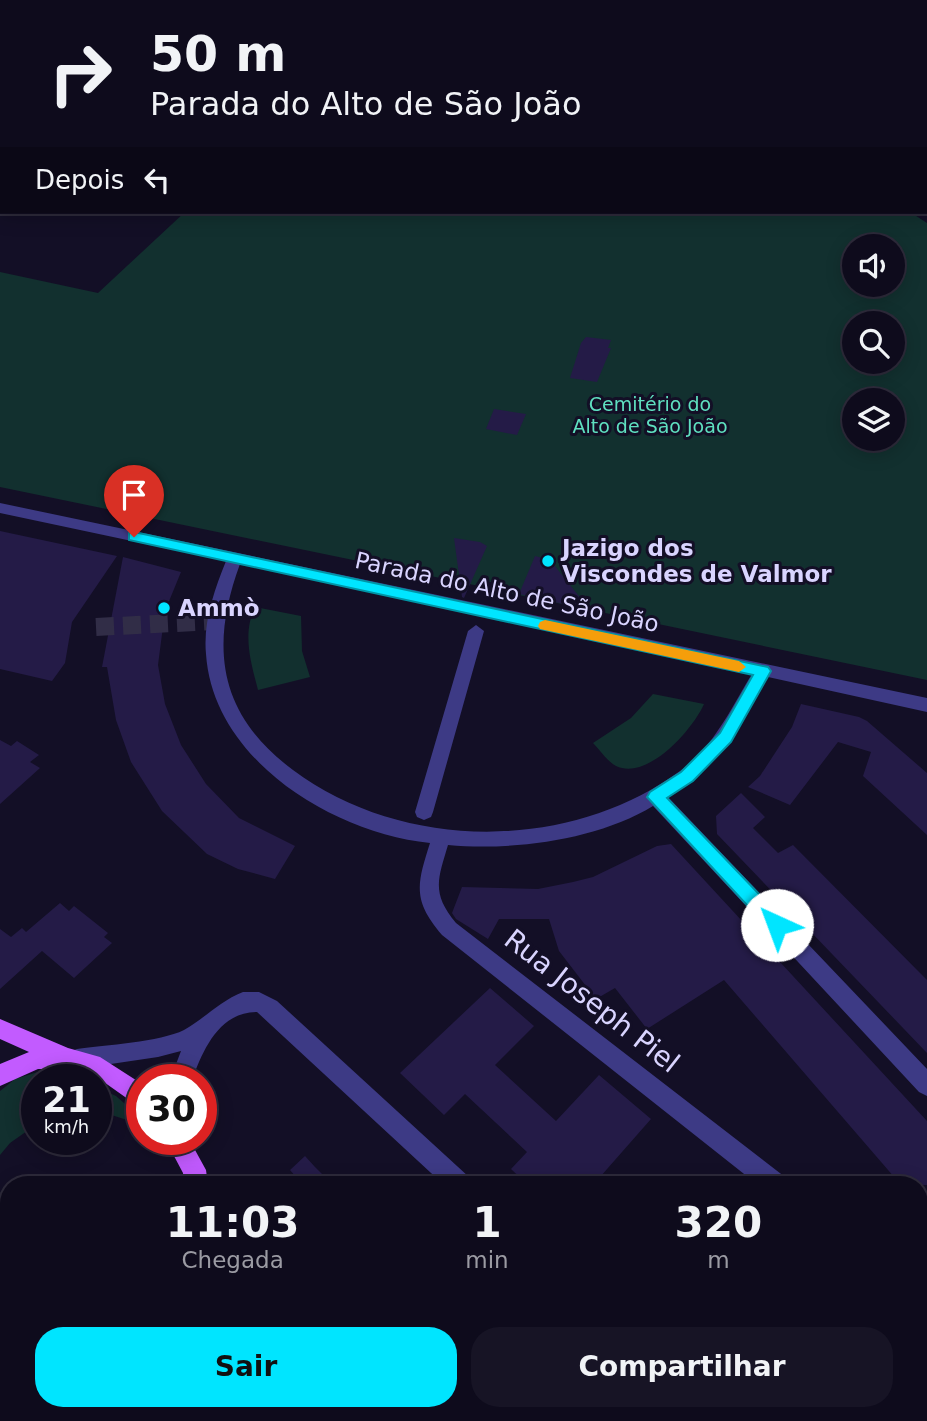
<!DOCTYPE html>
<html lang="pt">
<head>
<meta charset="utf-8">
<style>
	body { margin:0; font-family:"DejaVu Sans",sans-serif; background:#171425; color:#f1f3f6; height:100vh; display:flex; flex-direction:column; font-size:26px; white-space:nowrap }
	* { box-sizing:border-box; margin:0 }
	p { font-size:23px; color:#9b9ba3 }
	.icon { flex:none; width:38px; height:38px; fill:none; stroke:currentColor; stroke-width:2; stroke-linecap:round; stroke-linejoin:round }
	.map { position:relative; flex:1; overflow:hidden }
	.drawer { position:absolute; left:0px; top:1176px; width:928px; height:245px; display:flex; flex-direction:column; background:#0e0b1c; border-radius:28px 28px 0 0; box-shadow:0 4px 18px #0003,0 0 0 2px #2e2b3b }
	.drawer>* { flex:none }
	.hud { position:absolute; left:0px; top:0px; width:928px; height:214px; box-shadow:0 4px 18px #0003,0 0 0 2px #2e2b3b; background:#0e0b1c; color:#f1f3f6; overflow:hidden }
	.tools { position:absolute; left:842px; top:234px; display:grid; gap:14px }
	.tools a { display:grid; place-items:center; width:63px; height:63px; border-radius:50%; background:#0e0b1c; box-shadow:0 4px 18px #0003,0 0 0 2px #2e2b3b; font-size:35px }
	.speed { position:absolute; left:21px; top:1064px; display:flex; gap:14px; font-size:35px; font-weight:700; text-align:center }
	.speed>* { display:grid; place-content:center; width:91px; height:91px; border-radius:50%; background:#0e0b1c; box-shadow:0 4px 18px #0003,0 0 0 2px #2e2b3b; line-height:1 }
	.speed small { font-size:18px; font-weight:400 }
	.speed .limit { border:10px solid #d22; background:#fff; color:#111 }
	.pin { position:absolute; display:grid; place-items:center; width:60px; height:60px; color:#fff; margin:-72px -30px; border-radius:50% 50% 50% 0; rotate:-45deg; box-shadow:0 0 7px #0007 }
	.pin .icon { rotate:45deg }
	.me { position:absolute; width:77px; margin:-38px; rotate:317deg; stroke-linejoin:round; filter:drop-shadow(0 0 5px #0008) }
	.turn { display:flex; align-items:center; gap:24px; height:147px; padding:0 35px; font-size:32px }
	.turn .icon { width:91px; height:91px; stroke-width:2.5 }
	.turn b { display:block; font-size:49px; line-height:60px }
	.then { display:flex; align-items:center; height:66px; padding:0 35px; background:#0003; gap:14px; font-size:26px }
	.eta { display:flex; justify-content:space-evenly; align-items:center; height:119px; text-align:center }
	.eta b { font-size:42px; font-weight:600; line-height:49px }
	.button { display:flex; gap:14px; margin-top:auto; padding:14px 35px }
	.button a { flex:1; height:80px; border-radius:28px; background:#00e5ff; color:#111; font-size:28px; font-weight:600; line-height:80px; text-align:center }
	.button a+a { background:#171425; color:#f1f3f6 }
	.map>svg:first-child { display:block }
	.green { fill:#12302f; fill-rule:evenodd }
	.building { fill:#241b47 }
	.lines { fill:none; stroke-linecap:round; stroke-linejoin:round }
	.minor-tunnel { stroke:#312d47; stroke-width:18; stroke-dasharray:18 9; stroke-linecap:butt }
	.minor { fill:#3d3a85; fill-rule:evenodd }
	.major { fill:#c25bff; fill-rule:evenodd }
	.route { fill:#00e5ff; stroke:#0095a6; stroke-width:2 }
	.slow { fill:#f59e0b }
	.poi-dot { fill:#00e5ff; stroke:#130f26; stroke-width:2.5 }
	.labels { text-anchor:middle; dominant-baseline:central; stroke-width:6; stroke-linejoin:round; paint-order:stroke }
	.far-park-label { font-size:19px; fill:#5fe0c0; stroke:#130f26 }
	.poi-label { font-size:23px; font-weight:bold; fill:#d9d4ff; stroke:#130f26; text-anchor:start }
	.street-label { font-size:23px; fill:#d9d4ff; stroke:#130f26 }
	.near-street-label { font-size:28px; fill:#d9d4ff; stroke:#130f26 }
</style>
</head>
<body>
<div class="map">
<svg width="927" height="1421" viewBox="0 0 927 1421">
	<rect width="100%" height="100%" fill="#130f26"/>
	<path class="green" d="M 612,0 L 908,0 L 609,2 Z
		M 185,212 L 910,212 L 927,223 L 927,680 L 509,593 L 508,587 C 500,582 487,579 479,586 L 0,487 L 0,272 L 98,293 ZM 854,247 L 892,247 L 892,285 L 854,285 ZM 854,324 L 892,324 L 892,362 L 854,362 ZM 854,401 L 892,401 L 892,439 L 854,439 Z
		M 255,607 L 301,616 L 302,651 L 310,677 L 258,690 C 251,663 242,634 255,607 Z
		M 653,694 L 704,704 C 693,729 648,781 616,766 C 608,762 599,749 593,743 L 631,718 Z
		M 41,1071 L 76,1080 L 37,1080 L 37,1124 L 10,1143 L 0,1155 L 0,1091 L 15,1079 Z
		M 96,1087 L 116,1096 L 141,1118 L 142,1132 L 127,1120 L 96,1110 Z"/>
	<path class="building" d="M 586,337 L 611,340 L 608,348 L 611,348 L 597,382 L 570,378 L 581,343 Z
		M 494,409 L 526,414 L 517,435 L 486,429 Z
		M 0,531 L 117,556 L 72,622 L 65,663 L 52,681 L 0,669 Z
		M 454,538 L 480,542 L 487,546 L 464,598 L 462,597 Z
		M 535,556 L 550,560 L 590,610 L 519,594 Z
		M 123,557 L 181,572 L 165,611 L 158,665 L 165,704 L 181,745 L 206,784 L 239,818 L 295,846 L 275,879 L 238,869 L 207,854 L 162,811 L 131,762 L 116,720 L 107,667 L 102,667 Z
		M 801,704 L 859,717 L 867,721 L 927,773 L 927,835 L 863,776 L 871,752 L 838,742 L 790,805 L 748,787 L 760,776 L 792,727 Z
		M 0,740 L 11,746 L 17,741 L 39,755 L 30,762 L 40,768 L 0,804 Z
		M 741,793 L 765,817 L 753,828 L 778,853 L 793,845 L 927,980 L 927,1053 L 717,834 L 716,816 Z
		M 671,844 L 927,1121 L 927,1185 L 901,1185 L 724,980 L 647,1029 L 615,988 L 596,999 L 559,951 L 549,919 L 499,919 L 488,939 L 456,919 L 452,913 L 462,887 L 538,889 L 573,882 L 593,877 L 657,846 Z
		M 60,903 L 69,911 L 74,906 L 108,933 L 104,937 L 112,943 L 74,978 L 42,951 L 0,989 L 0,929 L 11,937 L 22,928 L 26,932 Z
		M 490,988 L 534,1026 L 495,1065 L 556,1121 L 599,1075 L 651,1119 L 593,1185 L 528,1185 L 511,1169 L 527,1152 L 465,1094 L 444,1115 L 400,1073 Z
		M 305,1156 L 315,1167 L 333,1185 L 303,1185 L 290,1170 Z"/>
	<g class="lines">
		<path class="minor-tunnel" d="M 96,627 L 215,621"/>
		<path class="minor" d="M 90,0 L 103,0 L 104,2 L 91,2 Z
			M 329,0 L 340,0 L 328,2 Z
			M 0,503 L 927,698 L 927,712 L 768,677 C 736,730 722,764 668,797 L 927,1069 L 927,1096 L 919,1092 L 653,806 C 597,840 513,851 448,845 C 438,879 431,893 456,923 L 785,1177 L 789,1185 L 758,1185 L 442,935 C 412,900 417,884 430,843 C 333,833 213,760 206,654 C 203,622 214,591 226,561 L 0,513 ZM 240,564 L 752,674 C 731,708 714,747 680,771 C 569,852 403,852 293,770 C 219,715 209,648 240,564 Z
			M 476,625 L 484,631 L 433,812 L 431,817 L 424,820 L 417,817 L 415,812 L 468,631 Z
			M 243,992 L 259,992 L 277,1001 L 469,1177 L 473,1185 L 444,1185 L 257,1012 C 219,1012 203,1050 192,1080 L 170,1080 L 181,1051 L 158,1057 L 77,1069 L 69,1066 L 66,1059 L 69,1052 L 77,1049 C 105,1045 160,1042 184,1030 C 205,1018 220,1001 243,992 Z
			M 9,1267 L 9,1292 L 0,1295 L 0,1270 Z
			M 919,1343 L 927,1347 L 927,1378 L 919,1374 Z
			M 693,1412 L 726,1412 L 729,1421 L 697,1421 Z"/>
		<path class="major" d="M 0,18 L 2,19 L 2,25 L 0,24 Z
			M 0,1019 L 68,1048 L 100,1057 L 142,1084 L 142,1109 L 101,1080 L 74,1069 L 38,1069 L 0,1086 L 0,1064 L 29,1052 L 0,1039 Z
			M 165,1139 L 189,1139 L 206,1170 L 208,1185 L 184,1185 L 183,1173 Z
			M 0,1199 L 9,1203 L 9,1233 L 0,1229 Z
			M 296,1412 L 326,1412 L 329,1421 L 300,1421 Z
			M 354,1412 L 385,1412 L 388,1421 L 358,1421 Z"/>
	</g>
	<path class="route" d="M 134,532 L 768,667 L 771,671 L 731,742 L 693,781 L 667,798 L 783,919 L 786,925 L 783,930 L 777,932 L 770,930 L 647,797 L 650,792 L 681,772 L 720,733 L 753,675 L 129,540 L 129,533 Z"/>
	<path class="slow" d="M 545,620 L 739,661 L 746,667 L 739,672 L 540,629 L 538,626 L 540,622 Z"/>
	<g class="poi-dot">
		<circle cx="548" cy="561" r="7"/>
		<circle cx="164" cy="608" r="7"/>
	</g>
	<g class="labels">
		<g class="far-park-label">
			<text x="650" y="404">Cemitério do<tspan x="650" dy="22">Alto de São João</tspan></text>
		</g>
		<g class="poi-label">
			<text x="562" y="548">Jazigo dos<tspan x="562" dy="26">Viscondes de Valmor</tspan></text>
			<text x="178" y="608">Ammò</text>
		</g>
		<g class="street-label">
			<text transform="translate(507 592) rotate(12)">Parada do Alto de São João</text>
		</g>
		<g class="near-street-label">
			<text transform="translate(592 1001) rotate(38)">Rua Joseph Piel</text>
		</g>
	</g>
</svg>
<div class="tools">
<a><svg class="icon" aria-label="sound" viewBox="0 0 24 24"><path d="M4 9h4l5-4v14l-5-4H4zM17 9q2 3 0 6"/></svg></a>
<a><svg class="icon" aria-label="search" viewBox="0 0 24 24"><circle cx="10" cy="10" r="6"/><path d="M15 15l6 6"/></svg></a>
<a><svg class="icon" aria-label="layers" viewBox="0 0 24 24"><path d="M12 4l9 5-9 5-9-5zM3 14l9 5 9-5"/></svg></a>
</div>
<div class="speed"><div>21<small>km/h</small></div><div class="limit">30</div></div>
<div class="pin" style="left:134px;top:537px;background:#d93025"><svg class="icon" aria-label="arrive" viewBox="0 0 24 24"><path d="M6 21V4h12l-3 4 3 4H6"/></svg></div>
<svg class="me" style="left:777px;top:925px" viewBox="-20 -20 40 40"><circle r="19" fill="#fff"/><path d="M0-13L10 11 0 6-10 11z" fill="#00e5ff"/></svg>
<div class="hud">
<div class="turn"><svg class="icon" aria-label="right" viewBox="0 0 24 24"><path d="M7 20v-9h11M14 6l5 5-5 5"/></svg><div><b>50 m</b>Parada do Alto de São João</div></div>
<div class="then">Depois<svg class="icon" aria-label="left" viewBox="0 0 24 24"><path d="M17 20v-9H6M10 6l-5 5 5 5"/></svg></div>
</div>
<section class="drawer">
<div class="eta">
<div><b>11:03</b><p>Chegada</p></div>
<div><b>1</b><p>min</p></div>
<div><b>320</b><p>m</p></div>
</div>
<div class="button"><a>Sair</a><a>Compartilhar</a></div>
</section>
</div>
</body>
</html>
